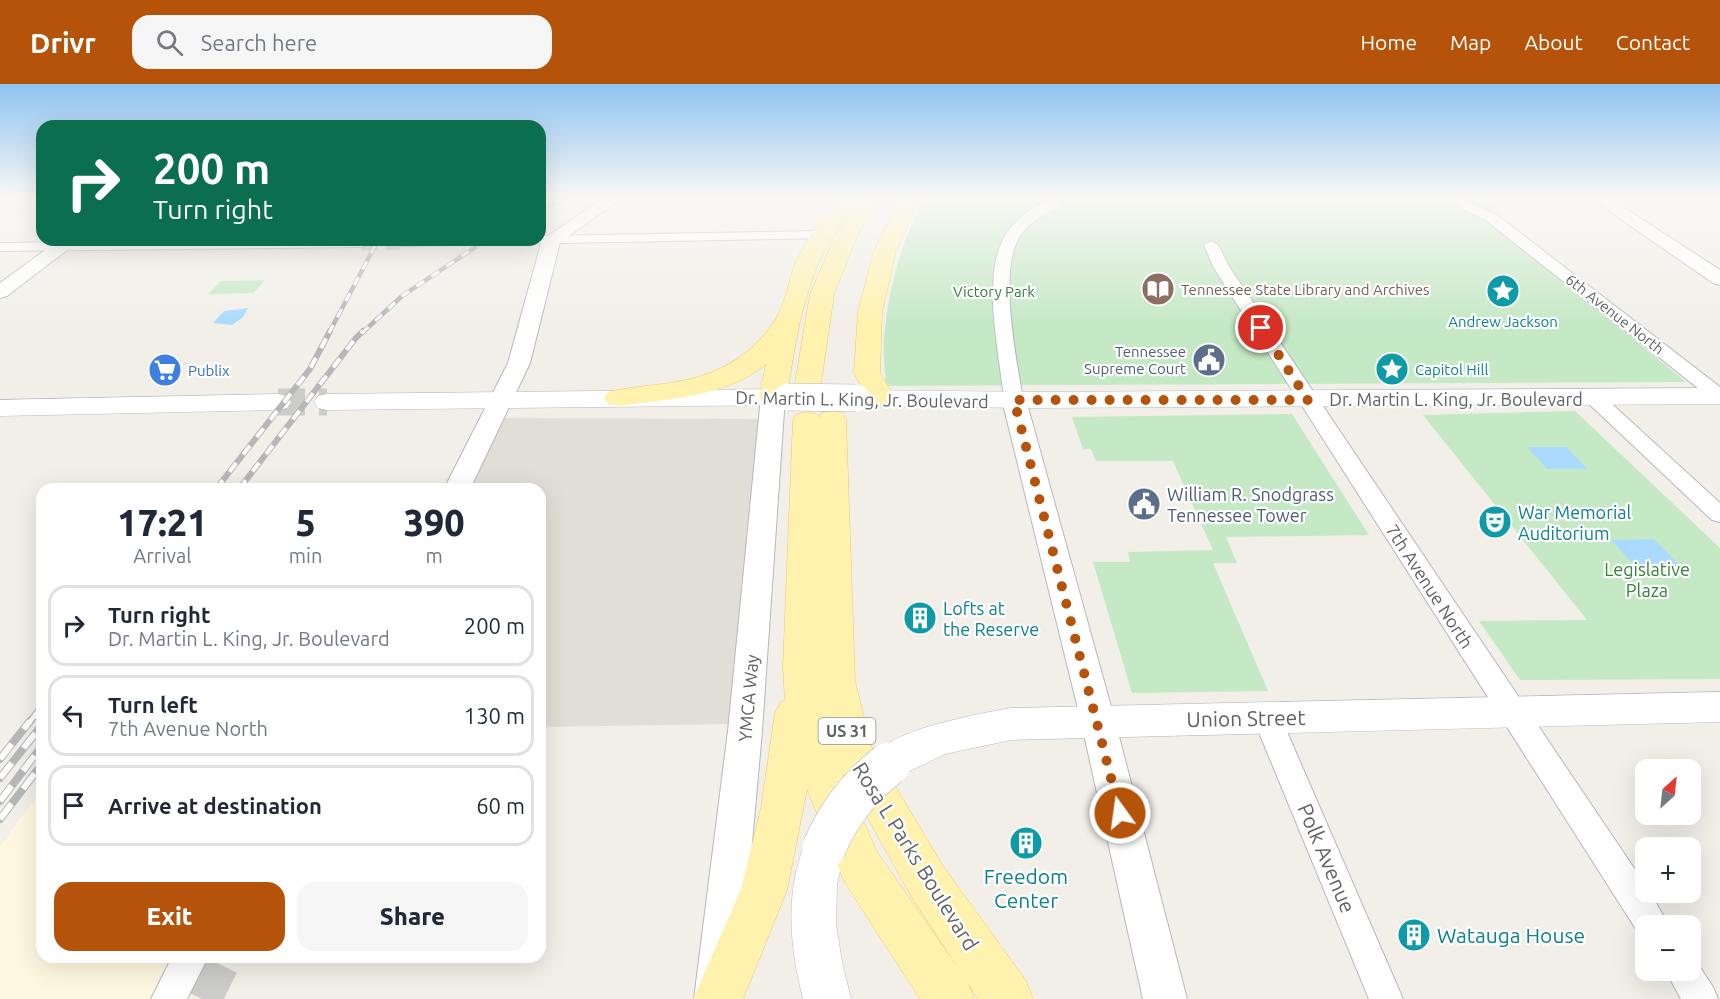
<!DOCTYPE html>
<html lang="en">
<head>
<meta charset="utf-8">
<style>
	body { margin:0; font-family:Ubuntu,sans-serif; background:#f6f6f7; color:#1f2937; height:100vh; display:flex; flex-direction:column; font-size:22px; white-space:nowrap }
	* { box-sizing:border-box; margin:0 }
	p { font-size:20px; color:#747a83 }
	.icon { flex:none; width:33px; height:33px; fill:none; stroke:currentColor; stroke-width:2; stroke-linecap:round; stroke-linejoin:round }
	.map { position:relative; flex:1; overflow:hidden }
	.panel { position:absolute; left:36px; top:399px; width:510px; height:480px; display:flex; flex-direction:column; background:#fff; border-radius:18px; box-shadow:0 6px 24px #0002 }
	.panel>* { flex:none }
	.banner { position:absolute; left:36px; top:36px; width:510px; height:126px; border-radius:18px; box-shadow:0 6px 24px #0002; background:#0b6e4f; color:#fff; overflow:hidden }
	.needle { width:39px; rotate:27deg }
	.fabs { position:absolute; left:1635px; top:675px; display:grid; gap:12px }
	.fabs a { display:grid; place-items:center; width:66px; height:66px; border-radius:12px; background:#fff; box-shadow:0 6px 24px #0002; font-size:30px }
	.pin { position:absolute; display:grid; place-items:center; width:51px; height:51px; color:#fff; margin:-26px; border:3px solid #fff; border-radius:50%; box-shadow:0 2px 6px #0007 }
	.me { position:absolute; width:66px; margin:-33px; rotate:346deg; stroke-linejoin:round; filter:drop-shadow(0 0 4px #0008) }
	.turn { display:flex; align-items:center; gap:21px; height:126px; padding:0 18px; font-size:27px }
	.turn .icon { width:78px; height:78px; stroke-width:2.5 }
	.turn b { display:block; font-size:42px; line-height:51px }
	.eta { display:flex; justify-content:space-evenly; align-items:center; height:102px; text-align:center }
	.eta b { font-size:36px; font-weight:800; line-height:42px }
	.action { display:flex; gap:12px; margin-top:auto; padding:12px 18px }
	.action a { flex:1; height:69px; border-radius:18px; background:#b45309; color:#fff; font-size:24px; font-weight:800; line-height:69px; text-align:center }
	.action a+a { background:#f6f6f7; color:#1f2937 }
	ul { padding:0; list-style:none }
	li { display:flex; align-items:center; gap:18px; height:81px; margin:0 12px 9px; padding:0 6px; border:3px solid #e0e1e3; border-radius:18px }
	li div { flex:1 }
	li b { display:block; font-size:22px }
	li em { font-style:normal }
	header { display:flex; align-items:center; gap:36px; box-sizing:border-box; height:84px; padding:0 30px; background:#b45309; color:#fff }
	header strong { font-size:28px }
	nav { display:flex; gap:33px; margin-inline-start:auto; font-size:21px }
	.search { width:420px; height:54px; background:#f6f6f7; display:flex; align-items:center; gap:15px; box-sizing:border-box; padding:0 21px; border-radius:18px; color:#747a83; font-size:22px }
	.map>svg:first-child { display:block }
	.commercial { fill:#fef7e0 }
	.education { fill:#e1ded6 }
	.green { fill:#c5e8c5 }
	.water { fill:#aadaff }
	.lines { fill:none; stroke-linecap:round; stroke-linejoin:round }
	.minor-tunnel { stroke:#ccccc8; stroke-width:15; stroke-dasharray:15 8; stroke-linecap:butt }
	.tertiary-tunnel { stroke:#ccccc8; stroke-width:39; stroke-dasharray:39 20; stroke-linecap:butt }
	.secondary-tunnel { stroke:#ccccc8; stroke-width:27; stroke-dasharray:27 14; stroke-linecap:butt }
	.minor-casing { stroke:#b5b8bc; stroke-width:2 }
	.tertiary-casing { stroke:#b5b8bc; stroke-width:2 }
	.secondary-casing { stroke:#b6babf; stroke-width:1 }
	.primary-casing { stroke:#f2c960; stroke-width:1 }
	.minor { fill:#fff; fill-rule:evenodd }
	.tertiary { fill:#fff; fill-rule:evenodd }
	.secondary { fill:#fff; fill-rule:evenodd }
	.primary { fill:#fff2af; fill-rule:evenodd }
	.rail-far3-casing { stroke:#b6b7b8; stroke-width:4.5 }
	.rail-far2-casing { stroke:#b6b7b8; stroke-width:6 }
	.rail-far1-casing { stroke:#b6b7b8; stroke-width:7 }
	.rail-casing { stroke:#b6b7b8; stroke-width:8 }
	.rail-far3 { stroke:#fff; stroke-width:3; stroke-dasharray:9; stroke-linecap:butt }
	.rail-far2 { stroke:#fff; stroke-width:4; stroke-dasharray:11; stroke-linecap:butt }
	.rail-far1 { stroke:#fff; stroke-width:4.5; stroke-dasharray:14; stroke-linecap:butt }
	.rail { stroke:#fff; stroke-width:6; stroke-dasharray:19; stroke-linecap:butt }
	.secondary-bridge-far1-casing { stroke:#b6babf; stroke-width:28; stroke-linecap:butt }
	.secondary-bridge-casing { stroke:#b6babf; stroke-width:44; stroke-linecap:butt }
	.secondary-bridge-far1 { stroke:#fff; stroke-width:27 }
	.secondary-bridge { stroke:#fff; stroke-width:43 }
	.route { stroke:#b45309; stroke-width:10; stroke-dasharray:0 18 }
	.labels { text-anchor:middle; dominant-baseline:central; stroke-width:4.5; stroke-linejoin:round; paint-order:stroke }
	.far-education-label { font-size:15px; fill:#785e54; stroke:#fff; text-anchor:start }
	.far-park-label { font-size:15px; fill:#348238; stroke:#fff }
	.far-street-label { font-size:15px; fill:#5f6368; stroke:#fff }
	.far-culture-label { font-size:15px; fill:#0d838f; stroke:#fff }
	.far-service-label { font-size:15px; fill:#4e5e75; stroke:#fff; text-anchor:end }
	.far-shop-label { font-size:15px; fill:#366cbe; stroke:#fff; text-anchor:start }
	.shield { fill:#fff; stroke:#8f9295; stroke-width:1.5 }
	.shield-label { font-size:16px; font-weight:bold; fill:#5f6368 }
	.street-label { font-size:18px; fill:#5f6368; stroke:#fff }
	.service-label { font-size:18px; fill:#4e5e75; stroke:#fff; text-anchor:start }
	.culture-label { font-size:18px; fill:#0d838f; stroke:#fff; text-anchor:start }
	.park-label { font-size:18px; fill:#348238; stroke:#fff }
	.near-street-label { font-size:21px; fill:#5f6368; stroke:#fff }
	.near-culture-label { font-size:21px; fill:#0d838f; stroke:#fff }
</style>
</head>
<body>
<header>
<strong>Drivr</strong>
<div class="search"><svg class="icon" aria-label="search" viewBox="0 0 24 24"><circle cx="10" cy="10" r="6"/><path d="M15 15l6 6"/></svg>Search here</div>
<nav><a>Home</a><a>Map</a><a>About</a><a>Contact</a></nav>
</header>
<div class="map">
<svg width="1720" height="915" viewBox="0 0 1720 915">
	<rect width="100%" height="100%" fill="#f1efe8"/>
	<path class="commercial" d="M 42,705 L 42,873 L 202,873 L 179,915 L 0,915 L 0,762 Z"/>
	<path class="education" d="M 500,334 L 765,335 L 728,640 L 540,643 L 540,405 L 466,405 Z"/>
	<path class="green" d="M 927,113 L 1482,113 L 1494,124 L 1466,123 L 1489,137 L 1686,298 L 886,302 C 885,287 883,271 884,255 C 888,207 901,154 927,113 Z
		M 265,196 L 253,209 L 208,210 L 221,197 Z
		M 1575,327 L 1720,464 L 1720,595 L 1520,596 L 1479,537 L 1587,536 L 1423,331 Z
		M 1292,330 L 1369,451 L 1226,453 L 1237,479 L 1213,479 L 1268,607 L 1132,609 L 1093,478 L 1130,478 L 1128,468 L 1213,466 L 1173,377 L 1096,377 L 1091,365 L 1083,365 L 1072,333 Z"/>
	<path class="water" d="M 248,224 L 243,233 L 232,241 L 213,239 L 224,227 Z
		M 1527,363 L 1566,363 L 1587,385 L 1547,385 Z
		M 1654,455 L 1681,483 L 1636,483 L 1611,456 Z"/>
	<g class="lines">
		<path class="minor-tunnel" d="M 362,159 L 401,158"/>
		<path class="tertiary-tunnel" d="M 202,915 L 223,873"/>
		<path class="secondary-tunnel" d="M 278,318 L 327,318"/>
		<defs>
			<path id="minor" d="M 1053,113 L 1069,113 C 1057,127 1035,132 1022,149 C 996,182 1017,276 1023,316 L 1021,320 L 1007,320 L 1003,306 C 998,262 980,184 1009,146 C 1020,131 1036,122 1053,113 Z
				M 1443,113 L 1459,113 L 1497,131 L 1720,303 L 1720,318 L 1713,316 L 1487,137 L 1444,116 Z
				M 819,147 L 826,151 L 824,154 L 401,162 L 394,158 L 395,156 L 540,156 L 540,152 Z
				M 237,156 L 367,156 L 369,159 L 362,163 L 0,167 L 0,159 Z
				M 1211,157 L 1218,161 L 1230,184 L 1646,802 L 1646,808 L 1650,808 L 1669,842 L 1646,842 L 1646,855 L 1641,853 L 1214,184 L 1204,161 Z
				M 1594,308 L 1601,310 L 1720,419 L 1720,438 L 1712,436 L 1587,318 L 1585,314 L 1587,310 Z
				M 1267,623 L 1277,626 L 1281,634 L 1403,915 L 1369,915 L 1253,634 L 1257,626 Z
				M 172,873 L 208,873 L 187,915 L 151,915 Z
				M 1690,873 L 1694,874 L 1713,903 L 1718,915 L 1681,915 L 1665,886 L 1690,886 Z"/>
			<path id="tertiary" d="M 605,113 L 624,113 L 560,158 L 530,279 L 470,405 L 444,405 L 508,279 L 542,156 Z
				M 1589,113 L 1608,113 L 1720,186 L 1720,201 L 1713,199 Z
				M 59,156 L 80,156 L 7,212 L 0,214 L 0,199 Z
				M 773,306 L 781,308 L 785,313 L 762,647 L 738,915 L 694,915 L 728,647 L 761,313 L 765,308 Z
				M 1014,309 L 1022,311 L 1026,316 L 1115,637 L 1187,915 L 1143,915 L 1081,637 L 1002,316 L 1006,311 Z"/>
			<path id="secondary" d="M 1720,304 L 1720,320 L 1031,324 L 856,322 L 847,320 L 843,314 L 847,308 L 856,306 L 1031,308 Z
				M 788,305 L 797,307 L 801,313 L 797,319 L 788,321 L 327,326 L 318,324 L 314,318 L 318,312 L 327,310 Z
				M 278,310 L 287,312 L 291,318 L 287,324 L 278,326 L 0,332 L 0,316 Z
				M 1720,608 L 1720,638 L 1011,656 L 945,670 L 889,697 L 875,692 L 869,680 C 871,676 873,670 876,668 C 901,644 977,630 1011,624 Z
				M 824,744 L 839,750 L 845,764 L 837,801 L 836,840 L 842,878 L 851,915 L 803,915 C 789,859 784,804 809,750 Z"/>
			<path id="primary" d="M 842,113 L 875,115 L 878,119 L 858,150 L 834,210 L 821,299 L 817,305 L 808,307 L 799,305 L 795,299 L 810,210 L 836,150 L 858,119 C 808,171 797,244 787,313 L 783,319 L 773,321 L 763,319 L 759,313 L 766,280 C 727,313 667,315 618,322 L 608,320 L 604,314 L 608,308 C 642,300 679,302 712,288 C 740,277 762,258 777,233 C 785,219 789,196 795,180 C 806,155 823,132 842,113 Z
				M 901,113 L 921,113 L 896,167 L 882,228 L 880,289 L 895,314 L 891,320 L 881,322 L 871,320 L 854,289 L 858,228 L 874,167 Z
				M 832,327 L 842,329 L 846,335 L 855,597 L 871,662 L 943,782 L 1026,897 L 1033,915 L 978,915 L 968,899 L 974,915 L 920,915 L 844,797 L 807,705 L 787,806 L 743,915 L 693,915 L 741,805 L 761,724 L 775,629 L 781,618 L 785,616 L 783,583 L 793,336 L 797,330 L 807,328 L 817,330 L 819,333 L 822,329 ZM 841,686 L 911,812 L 958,884 L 877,768 Z"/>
		</defs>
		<use href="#minor" class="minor-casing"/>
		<use href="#tertiary" class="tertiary-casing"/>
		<use href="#secondary" class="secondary-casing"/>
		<use href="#primary" class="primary-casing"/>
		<use href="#minor" class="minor"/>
		<use href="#tertiary" class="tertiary"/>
		<use href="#secondary" class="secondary"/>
		<use href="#primary" class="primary"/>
		<defs>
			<path id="rail-far3" d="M 540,128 L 564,113
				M 329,249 L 378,156
				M 362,249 L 402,212 L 486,156"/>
			<path id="rail-far2" d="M 216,405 L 310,285 L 330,247
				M 239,405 L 355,255 L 363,247"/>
			<path id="rail-far1" d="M 29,639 L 42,622"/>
			<path id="rail" d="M 0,675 L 30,637
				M 0,694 L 42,641
				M 0,717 L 42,662
				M 0,735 L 42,680"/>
		</defs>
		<use href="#rail-far3" class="rail-far3-casing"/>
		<use href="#rail-far2" class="rail-far2-casing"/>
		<use href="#rail-far1" class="rail-far1-casing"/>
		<use href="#rail" class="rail-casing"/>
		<use href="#rail-far3" class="rail-far3"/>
		<use href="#rail-far2" class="rail-far2"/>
		<use href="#rail-far1" class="rail-far1"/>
		<use href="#rail" class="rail"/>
		<defs>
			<path id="secondary-bridge-far1" d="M 788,313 L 856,314"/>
			<path id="secondary-bridge" d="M 824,764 C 839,729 859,703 889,680"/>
		</defs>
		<use href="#secondary-bridge-far1" class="secondary-bridge-far1-casing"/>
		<use href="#secondary-bridge" class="secondary-bridge-casing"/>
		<use href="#secondary-bridge-far1" class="secondary-bridge-far1"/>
		<use href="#secondary-bridge" class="secondary-bridge"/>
	</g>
	<linearGradient id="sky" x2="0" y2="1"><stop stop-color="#8fc3f1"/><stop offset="0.47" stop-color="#f9f8f5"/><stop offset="1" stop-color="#f9f8f5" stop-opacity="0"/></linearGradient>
	<rect width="1720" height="241" fill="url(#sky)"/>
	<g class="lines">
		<path class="route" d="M 1120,729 L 1014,316 L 1308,316 L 1261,244"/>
	</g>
	<defs>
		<symbol id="library-disc" viewBox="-11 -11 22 22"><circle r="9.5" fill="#8d6e63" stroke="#fff"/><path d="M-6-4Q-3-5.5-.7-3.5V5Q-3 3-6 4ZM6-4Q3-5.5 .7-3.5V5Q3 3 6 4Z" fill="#fff"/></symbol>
		<symbol id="sight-disc" viewBox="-11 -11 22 22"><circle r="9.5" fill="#0f9aa8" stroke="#fff"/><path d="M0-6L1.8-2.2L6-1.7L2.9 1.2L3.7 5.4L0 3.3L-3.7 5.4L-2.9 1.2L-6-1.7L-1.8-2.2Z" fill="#fff"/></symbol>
		<symbol id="civic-disc" viewBox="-11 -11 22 22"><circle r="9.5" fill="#5c6f8a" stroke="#fff"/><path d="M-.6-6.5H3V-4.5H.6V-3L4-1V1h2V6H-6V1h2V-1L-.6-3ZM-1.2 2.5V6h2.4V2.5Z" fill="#fff"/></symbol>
		<symbol id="supermarket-disc" viewBox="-11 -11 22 22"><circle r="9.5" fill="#3f7fe0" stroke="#fff"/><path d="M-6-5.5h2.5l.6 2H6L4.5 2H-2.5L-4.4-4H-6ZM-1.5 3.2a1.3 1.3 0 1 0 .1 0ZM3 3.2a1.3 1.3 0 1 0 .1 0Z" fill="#fff"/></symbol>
		<symbol id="theatre-disc" viewBox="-11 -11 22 22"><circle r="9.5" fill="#0f9aa8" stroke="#fff"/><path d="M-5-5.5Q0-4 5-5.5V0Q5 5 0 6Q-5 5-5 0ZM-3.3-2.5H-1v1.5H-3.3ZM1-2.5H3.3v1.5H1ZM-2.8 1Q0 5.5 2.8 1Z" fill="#fff"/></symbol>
		<symbol id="building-disc" viewBox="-11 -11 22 22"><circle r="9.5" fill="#0f9aa8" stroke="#fff"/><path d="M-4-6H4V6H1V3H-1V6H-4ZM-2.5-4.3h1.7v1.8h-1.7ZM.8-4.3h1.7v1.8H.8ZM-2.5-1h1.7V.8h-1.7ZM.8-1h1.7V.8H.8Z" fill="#fff"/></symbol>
	</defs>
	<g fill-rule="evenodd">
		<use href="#library-disc" x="1139" y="186" width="38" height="38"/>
		<use href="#sight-disc" x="1484" y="188" width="38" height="38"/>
		<use href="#civic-disc" x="1190" y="257" width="38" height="38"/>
		<use href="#sight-disc" x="1373" y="266" width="38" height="38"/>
		<use href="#supermarket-disc" x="146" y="267" width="38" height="38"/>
		<use href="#civic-disc" x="1125" y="401" width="38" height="38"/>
		<use href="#theatre-disc" x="1476" y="419" width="38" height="38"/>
		<use href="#building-disc" x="901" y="515" width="38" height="38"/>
		<use href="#building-disc" x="1007" y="740" width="38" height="38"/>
		<use href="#building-disc" x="1395" y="832" width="38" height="38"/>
	</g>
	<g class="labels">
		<g class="far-education-label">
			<text x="1181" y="205">Tennessee State Library and Archives</text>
		</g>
		<g class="far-park-label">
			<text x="994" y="207">Victory Park</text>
		</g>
		<g class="far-street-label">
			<text transform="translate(1615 230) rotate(38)">6th Avenue North</text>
		</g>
		<g class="far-culture-label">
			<text x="1503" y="237">Andrew Jackson</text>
			<text x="1415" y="285" text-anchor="start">Capitol Hill</text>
		</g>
		<g class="far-service-label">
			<text x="1186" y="267">Tennessee<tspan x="1186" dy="17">Supreme Court</tspan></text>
		</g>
		<g class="far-shop-label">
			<text x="188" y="286">Publix</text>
		</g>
		<rect class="shield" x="818.5" y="634" width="57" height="26" rx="4.5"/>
		<g class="shield-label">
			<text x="847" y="647">US 31</text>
		</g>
		<g class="street-label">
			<text transform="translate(862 315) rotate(1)">Dr. Martin L. King, Jr. Boulevard</text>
			<text x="1456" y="315">Dr. Martin L. King, Jr. Boulevard</text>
			<text transform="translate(1430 502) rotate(57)">7th Avenue North</text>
			<text transform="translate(748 614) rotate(-85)">YMCA Way</text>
		</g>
		<g class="service-label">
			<text x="1167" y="410">William R. Snodgrass<tspan x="1167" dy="21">Tennessee Tower</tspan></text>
		</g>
		<g class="culture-label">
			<text x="1518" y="428">War Memorial<tspan x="1518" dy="21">Auditorium</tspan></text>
			<text x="943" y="524">Lofts at<tspan x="943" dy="21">the Reserve</tspan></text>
		</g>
		<g class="park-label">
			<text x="1647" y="485">Legislative<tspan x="1647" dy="21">Plaza</tspan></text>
		</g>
		<g class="near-street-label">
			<text transform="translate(1246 634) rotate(-1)">Union Street</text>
			<text transform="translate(916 772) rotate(58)">Rosa L Parks Boulevard</text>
			<text transform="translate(1327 774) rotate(67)">Polk Avenue</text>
		</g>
		<g class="near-culture-label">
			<text x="1026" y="792">Freedom<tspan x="1026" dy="24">Center</tspan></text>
			<text x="1437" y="851" text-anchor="start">Watauga House</text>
		</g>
	</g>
</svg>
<div class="fabs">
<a><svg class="needle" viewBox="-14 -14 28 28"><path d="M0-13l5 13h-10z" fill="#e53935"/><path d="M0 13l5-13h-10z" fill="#747a83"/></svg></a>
<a>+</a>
<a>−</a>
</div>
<div class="pin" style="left:1261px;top:244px;background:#d93025"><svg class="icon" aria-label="arrive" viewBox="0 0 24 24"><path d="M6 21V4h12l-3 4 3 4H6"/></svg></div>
<svg class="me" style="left:1120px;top:729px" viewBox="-20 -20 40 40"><circle r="17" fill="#b45309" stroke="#fff" stroke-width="3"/><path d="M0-11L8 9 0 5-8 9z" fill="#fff"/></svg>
<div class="banner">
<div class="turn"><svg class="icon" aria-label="right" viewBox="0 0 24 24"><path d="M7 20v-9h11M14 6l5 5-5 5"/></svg><div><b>200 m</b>Turn right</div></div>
</div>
<section class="panel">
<div class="eta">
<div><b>17:21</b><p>Arrival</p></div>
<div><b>5</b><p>min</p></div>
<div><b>390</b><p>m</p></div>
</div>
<ul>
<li><svg class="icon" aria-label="right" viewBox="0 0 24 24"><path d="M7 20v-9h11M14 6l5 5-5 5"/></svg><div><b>Turn right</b><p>Dr. Martin L. King, Jr. Boulevard</p></div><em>200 m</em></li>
<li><svg class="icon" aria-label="left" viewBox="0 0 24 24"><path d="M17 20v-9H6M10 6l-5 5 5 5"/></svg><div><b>Turn left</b><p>7th Avenue North</p></div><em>130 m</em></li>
<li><svg class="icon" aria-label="arrive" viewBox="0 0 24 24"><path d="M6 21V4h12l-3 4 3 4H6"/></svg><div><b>Arrive at destination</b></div><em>60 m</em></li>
</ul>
<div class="action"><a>Exit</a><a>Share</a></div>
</section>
</div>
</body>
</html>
